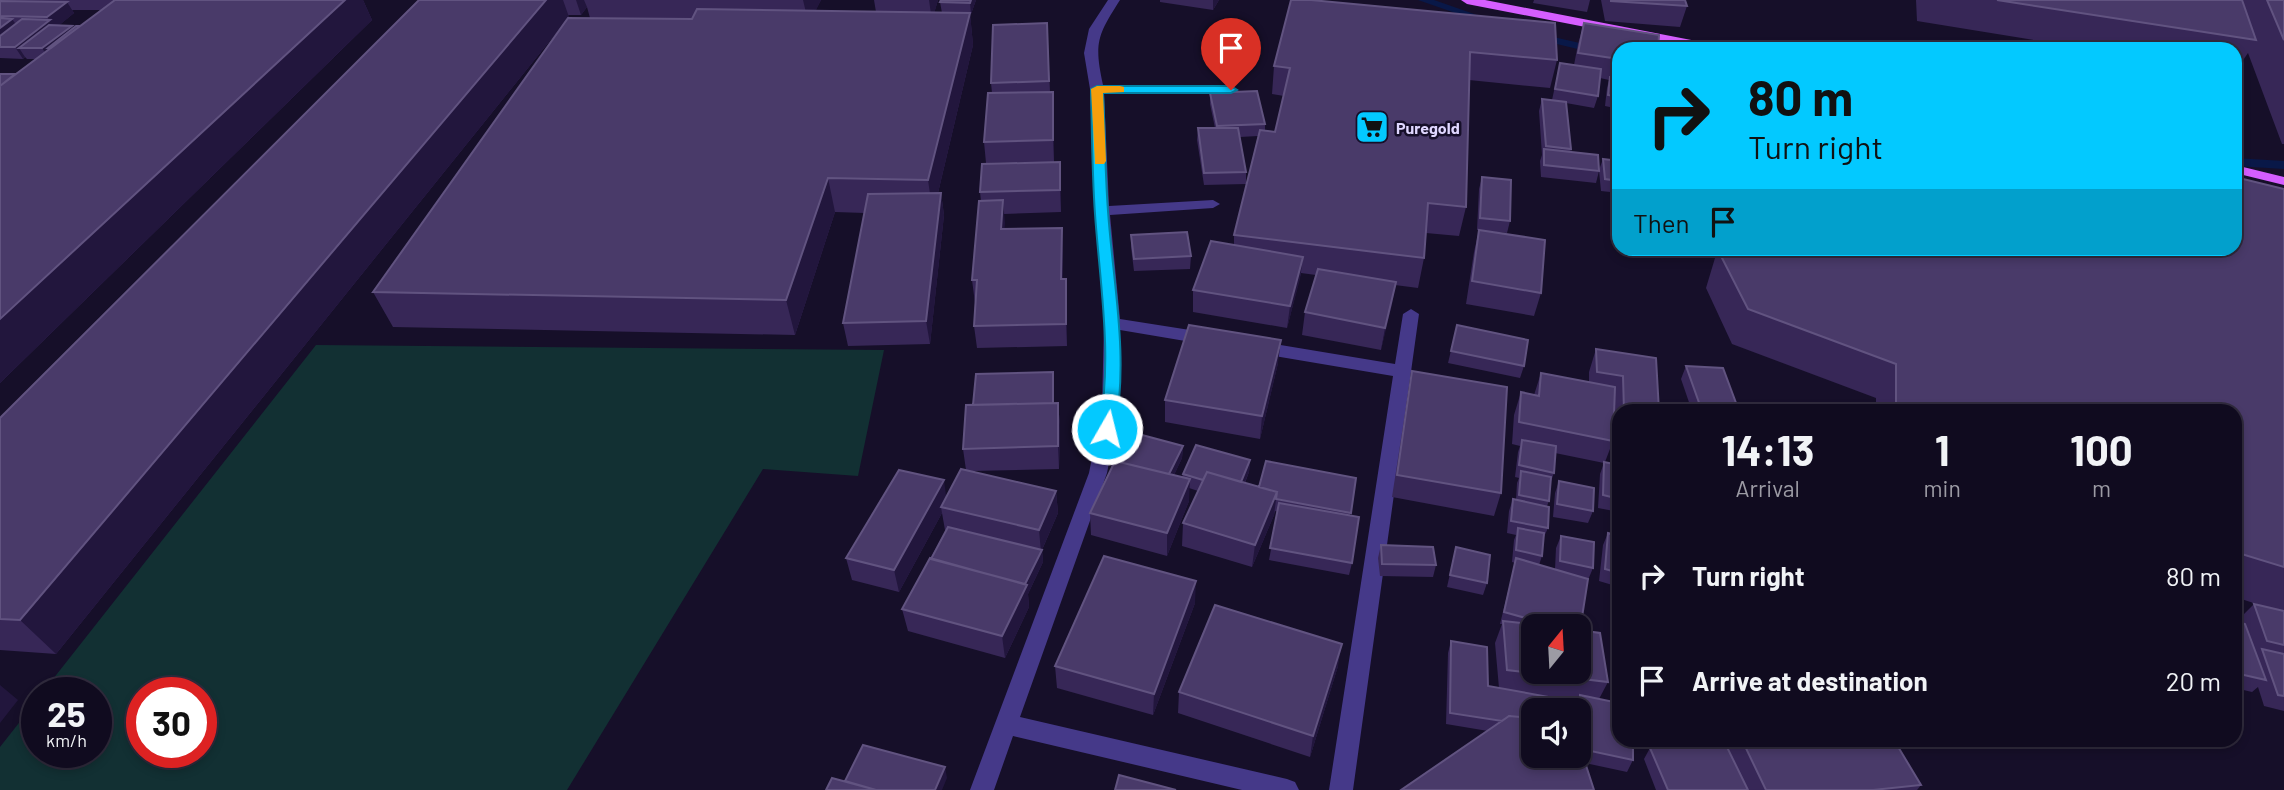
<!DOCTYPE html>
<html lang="en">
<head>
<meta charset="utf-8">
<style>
	body { margin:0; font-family:Barlow,sans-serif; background:#191428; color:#f1f3f6; height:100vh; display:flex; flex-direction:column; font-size:26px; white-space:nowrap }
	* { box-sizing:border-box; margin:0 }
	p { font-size:23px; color:#9c9ba4 }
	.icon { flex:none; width:38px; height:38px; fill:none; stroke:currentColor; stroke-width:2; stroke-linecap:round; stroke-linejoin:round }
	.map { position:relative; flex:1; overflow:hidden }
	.drawer { position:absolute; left:1612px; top:404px; width:630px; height:343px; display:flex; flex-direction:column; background:#100b1f; border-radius:21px; box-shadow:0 4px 10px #0003,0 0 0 2px #302b3d }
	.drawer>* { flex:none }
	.top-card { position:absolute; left:1612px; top:42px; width:630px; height:214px; border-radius:21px; box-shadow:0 4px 10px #0003,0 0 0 2px #302b3d; background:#03c9ff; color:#111; overflow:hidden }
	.needle { width:46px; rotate:18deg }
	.buttons { position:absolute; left:1521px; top:614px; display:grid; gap:14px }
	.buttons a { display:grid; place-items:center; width:70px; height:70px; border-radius:14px; background:#100b1f; box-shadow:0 4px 10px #0003,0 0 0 2px #302b3d; font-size:35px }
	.speed { position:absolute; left:21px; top:677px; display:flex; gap:14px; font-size:35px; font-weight:700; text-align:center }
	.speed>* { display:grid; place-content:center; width:91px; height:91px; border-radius:50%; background:#100b1f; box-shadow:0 4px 10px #0003,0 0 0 2px #302b3d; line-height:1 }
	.speed small { font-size:18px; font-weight:400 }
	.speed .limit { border:10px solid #d22; background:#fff; color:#111 }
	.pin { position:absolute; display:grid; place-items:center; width:60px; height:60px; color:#fff; margin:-72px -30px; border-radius:50% 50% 50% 0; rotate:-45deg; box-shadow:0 0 7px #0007 }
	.pin .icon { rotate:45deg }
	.me { position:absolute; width:77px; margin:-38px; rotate:8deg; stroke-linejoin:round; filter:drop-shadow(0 0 5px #0008) }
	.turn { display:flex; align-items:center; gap:24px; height:147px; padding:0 21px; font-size:32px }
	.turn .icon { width:91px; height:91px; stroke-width:2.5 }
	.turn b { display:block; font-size:49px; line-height:60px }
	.then { display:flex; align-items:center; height:66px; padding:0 21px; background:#0003; gap:14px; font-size:26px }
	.eta { display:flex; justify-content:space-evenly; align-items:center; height:119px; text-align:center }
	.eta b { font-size:42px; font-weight:700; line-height:49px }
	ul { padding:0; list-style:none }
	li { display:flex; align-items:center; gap:21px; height:105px; padding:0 21px }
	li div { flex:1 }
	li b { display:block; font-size:26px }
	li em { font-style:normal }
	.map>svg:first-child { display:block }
	.green { fill:#123033; fill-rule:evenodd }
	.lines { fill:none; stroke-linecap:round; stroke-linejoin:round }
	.stream { fill:#091848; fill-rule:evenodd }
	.minor { fill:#453989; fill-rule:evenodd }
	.major { fill:#d55eff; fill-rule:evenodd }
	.wall { fill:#372757; fill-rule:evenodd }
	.shaded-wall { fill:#22163d }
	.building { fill:#493a69; stroke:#615380; stroke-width:2 }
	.route { fill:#03c9ff; stroke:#0283a6; stroke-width:2 }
	.slow { fill:#f59e0b }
	.labels { text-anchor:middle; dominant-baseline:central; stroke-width:5; stroke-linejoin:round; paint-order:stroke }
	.far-poi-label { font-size:16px; font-weight:bold; fill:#e0d7ff; stroke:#160f29; text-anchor:start }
</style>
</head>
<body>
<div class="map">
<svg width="2284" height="790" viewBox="0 0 2284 790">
	<rect width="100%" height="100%" fill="#160f29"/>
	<path class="green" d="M 316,345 L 884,350 L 858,476 L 763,469 L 567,790 L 0,790 L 0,747 L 37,700 L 37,752 L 96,752 L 96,693 L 42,693 ZM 142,693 L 201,693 L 201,752 L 142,752 Z"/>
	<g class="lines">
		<path class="stream" d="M 1418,0 L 1434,0 L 1497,22 L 1487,24 Z
			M 1536,33 L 1619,52 L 1619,59 L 1532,38 L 1530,36 Z
			M 2235,158 L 2284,161 L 2284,169 L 2235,166 Z"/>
		<path class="minor" d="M 1108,0 L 1120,0 C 1097,36 1094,43 1103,85 L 1231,86 L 1238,90 L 1231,94 L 1104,93 L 1109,206 L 1213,200 L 1220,204 L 1213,208 L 1110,215 L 1120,319 L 1209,333 L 1217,339 L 1209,345 L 1120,330 L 1120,407 L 1107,473 L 1020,717 L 1287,779 L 1295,782 L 1299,790 L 1242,790 L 1013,736 L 994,790 L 970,790 L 1089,473 L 1102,407 L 1104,323 L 1095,211 L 1090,89 L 1084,53 L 1089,29 Z
			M 1411,309 L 1419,314 L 1353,790 L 1329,790 L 1393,376 L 1257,353 L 1249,347 L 1257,341 L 1395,364 L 1403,314 Z"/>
		<path class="major" d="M 1461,0 L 1485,0 L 1717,45 L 1723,49 L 1698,49 L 1467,4 Z
			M 2235,165 L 2284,177 L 2284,185 L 2235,173 Z"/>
	</g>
	<path class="wall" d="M 0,0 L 363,0 L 372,20 L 0,383 L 0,74 L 15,74 L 36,59 L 27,59 L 25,57 L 23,59 L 0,58 ZM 72,10 L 101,10 L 80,26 L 73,28 L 58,26 L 74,13 Z
		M 419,0 L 821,0 L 815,11 L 876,12 L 874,0 L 938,0 L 934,13 L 942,13 L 940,2 L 976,0 L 971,14 L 970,14 L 973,45 L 938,193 L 941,193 L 944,215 L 930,344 L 848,346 L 843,323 L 865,213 L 835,212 L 795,335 L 393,327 L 373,292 L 590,18 L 587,7 L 581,15 L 568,15 L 569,17 L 56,654 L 0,650 L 0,418 Z
		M 1160,0 L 1219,0 L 1213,10 L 1160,2 Z
		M 1291,0 L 1557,60 L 1550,88 L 1469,80 L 1466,207 L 1459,236 L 1426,233 L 1424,258 L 1418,288 L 1395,285 L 1381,350 L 1302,335 L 1305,312 L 1316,275 L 1301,273 L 1287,328 L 1193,312 L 1193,290 L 1234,245 L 1234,235 L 1258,136 L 1240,137 L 1246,172 L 1246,184 L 1204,185 L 1197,140 L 1198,128 L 1215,128 L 1210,104 L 1210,93 L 1265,124 L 1265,131 L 1275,132 L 1284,96 L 1272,94 L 1274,66 Z
		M 1534,0 L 1590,0 L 1587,12 L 1533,3 Z
		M 1601,0 L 1685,0 L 1687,6 L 1680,27 L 1605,21 Z
		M 1916,0 L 2284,0 L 2284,144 L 2282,144 L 2248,53 L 2235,72 L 2235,49 L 2089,49 L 1917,21 Z
		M 1047,23 L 1050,92 L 1053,92 L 1054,113 L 1054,162 L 986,163 L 984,142 L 992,93 L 991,83 Z
		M 1584,23 L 1619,49 L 1619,109 L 1605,106 L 1607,88 L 1609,80 L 1600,78 L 1598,96 L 1594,108 L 1566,103 L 1571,149 L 1570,152 L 1599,170 L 1603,159 L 1619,161 L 1619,193 L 1601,191 L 1599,171 L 1596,183 L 1541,177 L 1540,161 L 1542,155 L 1539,111 L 1542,99 L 1552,100 L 1560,63 L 1574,65 L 1578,44 Z
		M 1482,177 L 1510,221 L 1507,233 L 1484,231 L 1541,293 L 1534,316 L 1466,304 L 1474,252 L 1479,230 L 1477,230 L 1479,189 Z
		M 1061,184 L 1061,212 L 1004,214 L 1004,229 L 1063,250 L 1063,279 L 1066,279 L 1067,301 L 1067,346 L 977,348 L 974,326 L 975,303 L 972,280 L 981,201 L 980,192 Z
		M 2284,189 L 2284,711 L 2264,706 L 2258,687 L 2252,692 L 2235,688 L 2235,622 L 2244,624 L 2242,616 L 2254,604 L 2266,607 L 2235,597 L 2235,411 L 1876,411 L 1876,398 L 1732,344 L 1706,288 L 1718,248 L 2235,248 Z
		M 1131,235 L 1191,256 L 1190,269 L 1134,271 L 1131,247 Z
		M 1457,325 L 1524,366 L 1520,378 L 1448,363 Z
		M 1596,349 L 1659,411 L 1619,411 L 1619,461 L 1616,460 L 1614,400 L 1613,441 L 1605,462 L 1619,465 L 1619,512 L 1598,508 L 1600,474 L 1604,463 L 1555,453 L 1554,473 L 1550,484 L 1549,501 L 1547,506 L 1548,528 L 1543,539 L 1542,556 L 1539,565 L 1555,569 L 1556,548 L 1561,536 L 1593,568 L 1588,580 L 1580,630 L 1608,682 L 1599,699 L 1611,701 L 1612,642 L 1617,630 L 1619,630 L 1619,740 L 1633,760 L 1627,772 L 1585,763 L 1488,731 L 1446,724 L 1448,653 L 1451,641 L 1488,686 L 1499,688 L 1495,643 L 1502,624 L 1500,624 L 1515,563 L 1512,562 L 1514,540 L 1516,535 L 1507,533 L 1509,511 L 1513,499 L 1516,500 L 1517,483 L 1519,478 L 1515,477 L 1518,452 L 1520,446 L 1512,444 L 1514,415 L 1521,392 L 1534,395 L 1541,373 L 1589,382 L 1589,372 ZM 1549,697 L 1577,701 L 1575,706 L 1575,710 L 1578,710 L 1578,756 L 1533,710 Z
		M 1278,363 L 1260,439 L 1165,422 L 1165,400 Z
		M 1686,366 L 1739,411 L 1692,411 L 1681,379 Z
		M 1412,371 L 1501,493 L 1494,516 L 1392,497 L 1408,394 Z
		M 1053,372 L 1054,403 L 1058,403 L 1060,425 L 1059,469 L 971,471 L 1056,491 L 1058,513 L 1042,550 L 1043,562 L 1028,594 L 1029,607 L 1005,658 L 908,631 L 902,609 L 946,530 L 945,530 L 942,513 L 899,592 L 852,580 L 846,558 L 946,497 L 966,470 L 963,449 L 973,405 Z
		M 1183,446 L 1182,458 L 1174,475 L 1182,477 L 1183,474 L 1250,460 L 1249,472 L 1245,483 L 1259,487 L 1356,478 L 1350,515 L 1352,563 L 1349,575 L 1269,560 L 1278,512 L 1275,511 L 1274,515 L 1252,567 L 1182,546 L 1183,523 L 1198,491 L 1189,488 L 1189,501 L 1167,556 L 1091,535 L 1090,513 L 1111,470 L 1111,462 Z
		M 1559,481 L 1593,511 L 1588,523 L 1553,517 L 1555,493 Z
		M 1608,533 L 1619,536 L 1619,587 L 1599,581 L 1603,545 Z
		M 1381,545 L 1436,565 L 1433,577 L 1380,576 L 1378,558 Z
		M 1456,547 L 1487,583 L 1483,595 L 1447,587 Z
		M 1195,603 L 1153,715 L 1057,688 L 1055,666 Z
		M 1338,666 L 1310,757 L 1178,713 L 1179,692 Z
		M 1732,740 L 1742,740 L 1921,785 L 1917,790 L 1656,790 L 1644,759 L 1650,748 L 1727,747 Z"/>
	<path class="shaded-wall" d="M 345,0 L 363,0 L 372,20 L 0,383 L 0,319 Z
		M 546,0 L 563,0 L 569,17 L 56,654 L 20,620 Z
		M 576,0 L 584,0 L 587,7 L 581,15 Z
		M 803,0 L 821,0 L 809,25 Z
		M 929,0 L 938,0 L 932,21 Z
		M 971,0 L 976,0 L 971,14 L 970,3 Z
		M 1213,0 L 1219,0 L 1213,10 Z
		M 67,2 L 74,13 L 56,28 L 19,48 L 25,57 L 23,59 L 15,47 L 49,20 L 47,17 Z
		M 970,13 L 973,45 L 933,214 L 928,180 Z
		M 12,19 L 20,30 L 0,45 L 0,28 Z
		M 72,26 L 79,37 L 48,48 L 54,57 L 50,60 L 42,48 Z
		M 1053,92 L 1054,113 L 1054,162 L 1053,140 Z
		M 1060,162 L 1061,184 L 1061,212 L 1060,190 Z
		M 828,178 L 835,212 L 795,335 L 786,300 Z
		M 941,193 L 944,215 L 930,344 L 926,321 Z
		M 1003,200 L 1005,223 L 1003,252 L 1001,229 Z
		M 1062,228 L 1063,250 L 1063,302 L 1061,279 Z
		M 1303,257 L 1300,279 L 1287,328 L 1290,306 Z
		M 1066,279 L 1067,301 L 1067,346 L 1066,324 Z
		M 1396,282 L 1392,305 L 1381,350 L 1385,328 Z
		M 1281,340 L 1278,363 L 1260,439 L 1262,416 Z
		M 1058,403 L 1060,425 L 1059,469 L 1058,446 Z
		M 1183,446 L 1182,458 L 1167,490 L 1168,478 Z
		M 1250,460 L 1249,472 L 1237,501 L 1238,489 Z
		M 1190,479 L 1189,501 L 1167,556 L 1167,533 Z
		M 944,480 L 947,503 L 941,507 L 942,513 L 899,592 L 894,570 Z
		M 1056,491 L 1058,513 L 1041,552 L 1039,530 Z
		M 1277,492 L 1274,515 L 1252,567 L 1255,545 Z
		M 1042,550 L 1043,562 L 1028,594 L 1029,607 L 1005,658 L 1002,636 Z
		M 1196,581 L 1195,603 L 1153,715 L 1154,694 Z
		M 1342,644 L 1338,666 L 1310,757 L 1313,736 Z
		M 0,685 L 18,700 L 0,723 Z
		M 945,767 L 947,778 L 942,790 L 935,790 Z"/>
	<path class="building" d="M 115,0 L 345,0 L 0,319 L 0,86 Z
		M 419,0 L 546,0 L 20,620 L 0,619 L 0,418 Z
		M 941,0 L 971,0 L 970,3 L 940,2 Z
		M 1291,0 L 1311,0 L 1555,23 L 1557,60 L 1470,52 L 1466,207 L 1428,203 L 1424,258 L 1234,235 L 1260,130 L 1275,132 L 1290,68 L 1274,66 Z
		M 1611,0 L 1685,0 L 1687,6 L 1611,1 Z
		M 1997,0 L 2242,0 L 2256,40 Z
		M 2267,0 L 2284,0 L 2284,40 Z
		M 0,1 L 67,2 L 47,17 L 0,16 Z
		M 697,9 L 970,13 L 928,180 L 828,178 L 786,300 L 373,292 L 568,18 L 692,19 Z
		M 0,18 L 12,19 L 0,28 Z
		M 22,19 L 50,20 L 15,47 L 0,47 L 0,36 Z
		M 1047,23 L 1049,81 L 991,83 L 993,25 Z
		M 1584,23 L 1659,35 L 1658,49 L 1619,49 L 1619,59 L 1578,53 Z
		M 49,25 L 72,26 L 42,48 L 19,48 Z
		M 76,26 L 80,26 L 51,48 L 48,48 Z
		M 1560,63 L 1601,69 L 1598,96 L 1555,89 Z
		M 0,74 L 15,74 L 0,86 Z
		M 1610,77 L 1619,78 L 1619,97 L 1608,95 Z
		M 1257,91 L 1265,124 L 1217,126 L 1210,93 Z
		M 1053,92 L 1053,140 L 984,142 L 988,93 Z
		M 1542,99 L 1566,102 L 1571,149 L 1546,146 Z
		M 1198,128 L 1238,128 L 1246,172 L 1204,173 Z
		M 1544,149 L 1598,155 L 1599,171 L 1544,165 Z
		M 1603,159 L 1619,161 L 1619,181 L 1605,179 Z
		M 1060,162 L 1060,190 L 980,192 L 982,164 Z
		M 1482,177 L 1511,180 L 1510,221 L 1480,218 Z
		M 2235,177 L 2284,189 L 2284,567 L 2235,552 L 2235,411 L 1896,411 L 1896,364 L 1748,309 L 1720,254 L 1721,248 L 2235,248 Z
		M 941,193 L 926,321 L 843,323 L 868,194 Z
		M 1003,200 L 1001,229 L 1062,228 L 1061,279 L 1066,279 L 1066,324 L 974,326 L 977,280 L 972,280 L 979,201 Z
		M 1479,230 L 1545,240 L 1541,293 L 1472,281 Z
		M 1187,232 L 1191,256 L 1134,259 L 1131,235 Z
		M 1211,241 L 1303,257 L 1290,306 L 1193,290 Z
		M 1318,269 L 1396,282 L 1385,328 L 1305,312 Z
		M 1189,325 L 1281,340 L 1262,416 L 1165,400 Z
		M 1457,325 L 1528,340 L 1524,366 L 1451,351 Z
		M 1596,349 L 1656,358 L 1659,411 L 1624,411 L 1623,376 L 1597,372 Z
		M 1686,366 L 1723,368 L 1739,411 L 1702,411 Z
		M 1412,371 L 1507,387 L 1501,493 L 1397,475 Z
		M 1053,372 L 1053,403 L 973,405 L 976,374 Z
		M 1541,373 L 1615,387 L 1613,441 L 1519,422 L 1521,392 L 1539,396 Z
		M 1058,403 L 1058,446 L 963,449 L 966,405 Z
		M 1127,431 L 1183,446 L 1169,474 L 1115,461 L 1114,463 L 1111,462 Z
		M 1522,440 L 1556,446 L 1554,473 L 1519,465 Z
		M 1196,445 L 1250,460 L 1241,482 L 1207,472 L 1203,480 L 1183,474 Z
		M 1115,461 L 1190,479 L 1167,533 L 1090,513 Z
		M 1266,461 L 1356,478 L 1351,513 L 1276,499 L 1277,492 L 1259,487 Z
		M 1604,462 L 1619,465 L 1619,499 L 1603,495 Z
		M 961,469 L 1056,491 L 1039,530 L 941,507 Z
		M 899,470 L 944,480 L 894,570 L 846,558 Z
		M 1521,471 L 1551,477 L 1549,501 L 1519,495 Z
		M 1207,472 L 1277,492 L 1255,545 L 1183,523 Z
		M 1559,481 L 1594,488 L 1593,511 L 1557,504 Z
		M 1513,499 L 1549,507 L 1548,528 L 1511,521 Z
		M 1279,503 L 1359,517 L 1352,563 L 1270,548 Z
		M 948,527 L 1042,550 L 1025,584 L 931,559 Z
		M 1518,528 L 1544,533 L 1542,556 L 1516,550 Z
		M 1608,533 L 1619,536 L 1619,573 L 1605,569 Z
		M 1561,536 L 1594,542 L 1593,568 L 1560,561 Z
		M 1381,545 L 1433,547 L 1436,565 L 1382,564 Z
		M 1456,547 L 1490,555 L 1487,583 L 1450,575 Z
		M 1104,556 L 1196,581 L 1154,694 L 1055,666 Z
		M 930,558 L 1027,585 L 1002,636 L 902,609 Z
		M 1516,558 L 1588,579 L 1580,630 L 1578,630 L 1578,626 L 1554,626 L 1504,612 Z
		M 2254,604 L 2284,611 L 2284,645 L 2267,641 Z
		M 1215,605 L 1342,644 L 1313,736 L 1179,692 Z
		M 1503,621 L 1548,626 L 1533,626 L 1533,672 L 1578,672 L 1578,630 L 1600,633 L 1608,682 L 1507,670 Z
		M 2235,621 L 2245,624 L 2266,680 L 2235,673 Z
		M 1617,630 L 1619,630 L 1619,694 L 1616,693 Z
		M 1451,641 L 1487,647 L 1488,686 L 1549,697 L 1550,710 L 1533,710 L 1533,718 L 1509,716 L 1502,721 L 1450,713 Z
		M 2262,649 L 2284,654 L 2284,696 L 2278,695 Z
		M 1580,695 L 1619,703 L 1619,740 L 1633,740 L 1633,760 L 1581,749 L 1580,746 Z
		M 1509,716 L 1533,718 L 1533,756 L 1578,756 L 1578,741 L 1594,790 L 1401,790 Z
		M 1742,740 L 1894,740 L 1921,785 L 1873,790 L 1766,790 Z
		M 1724,741 L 1748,790 L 1668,790 L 1650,748 Z
		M 863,745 L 945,767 L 935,790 L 876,790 L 845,781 Z
		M 1119,775 L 1176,790 L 1115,790 Z
		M 832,778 L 876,790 L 826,790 Z"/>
	<path class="route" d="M 1097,86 L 1231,86 L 1237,90 L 1231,93 L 1103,93 C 1105,132 1105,171 1108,211 C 1113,283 1129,357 1115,429 L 1107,435 L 1099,429 C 1113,358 1100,285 1095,214 C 1092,172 1092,131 1091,89 Z"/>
	<path class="slow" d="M 1120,86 L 1124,87 L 1124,92 L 1103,93 L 1106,161 L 1104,164 L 1095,164 L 1091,89 L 1097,86 Z"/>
	<defs>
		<symbol id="supermarket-square" viewBox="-11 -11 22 22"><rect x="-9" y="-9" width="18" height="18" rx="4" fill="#03c9ff" stroke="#160f29"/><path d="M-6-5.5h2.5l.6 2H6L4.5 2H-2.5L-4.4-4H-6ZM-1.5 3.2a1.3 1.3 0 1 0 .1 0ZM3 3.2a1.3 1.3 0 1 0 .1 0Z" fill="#111"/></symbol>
	</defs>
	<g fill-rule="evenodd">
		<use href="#supermarket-square" x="1353" y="108" width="38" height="38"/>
	</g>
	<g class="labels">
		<g class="far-poi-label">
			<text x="1396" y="127">Puregold</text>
		</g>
	</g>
</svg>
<div class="buttons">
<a><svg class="needle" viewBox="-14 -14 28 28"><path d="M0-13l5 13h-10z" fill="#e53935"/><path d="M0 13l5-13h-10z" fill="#9c9ba4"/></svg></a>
<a><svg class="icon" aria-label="sound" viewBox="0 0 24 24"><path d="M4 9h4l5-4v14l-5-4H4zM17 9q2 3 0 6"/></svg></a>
</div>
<div class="speed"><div>25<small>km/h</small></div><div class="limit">30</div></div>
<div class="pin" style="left:1231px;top:90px;background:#d93025"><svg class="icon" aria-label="arrive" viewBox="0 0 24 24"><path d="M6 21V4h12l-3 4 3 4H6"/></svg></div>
<svg class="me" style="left:1107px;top:429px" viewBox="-20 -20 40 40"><circle r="17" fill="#03c9ff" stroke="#fff" stroke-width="3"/><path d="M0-11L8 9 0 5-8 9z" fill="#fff"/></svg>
<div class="top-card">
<div class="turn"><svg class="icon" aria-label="right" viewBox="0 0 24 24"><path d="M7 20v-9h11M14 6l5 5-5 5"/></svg><div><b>80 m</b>Turn right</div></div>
<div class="then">Then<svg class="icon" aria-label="arrive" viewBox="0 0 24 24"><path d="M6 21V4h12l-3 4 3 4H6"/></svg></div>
</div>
<section class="drawer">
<div class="eta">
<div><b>14:13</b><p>Arrival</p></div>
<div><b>1</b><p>min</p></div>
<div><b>100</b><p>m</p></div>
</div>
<ul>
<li><svg class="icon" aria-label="right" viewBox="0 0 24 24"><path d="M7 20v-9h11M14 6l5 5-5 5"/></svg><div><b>Turn right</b></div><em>80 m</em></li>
<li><svg class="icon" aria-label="arrive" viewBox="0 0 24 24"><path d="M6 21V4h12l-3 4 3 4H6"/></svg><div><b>Arrive at destination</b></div><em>20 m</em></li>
</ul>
</section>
</div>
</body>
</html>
